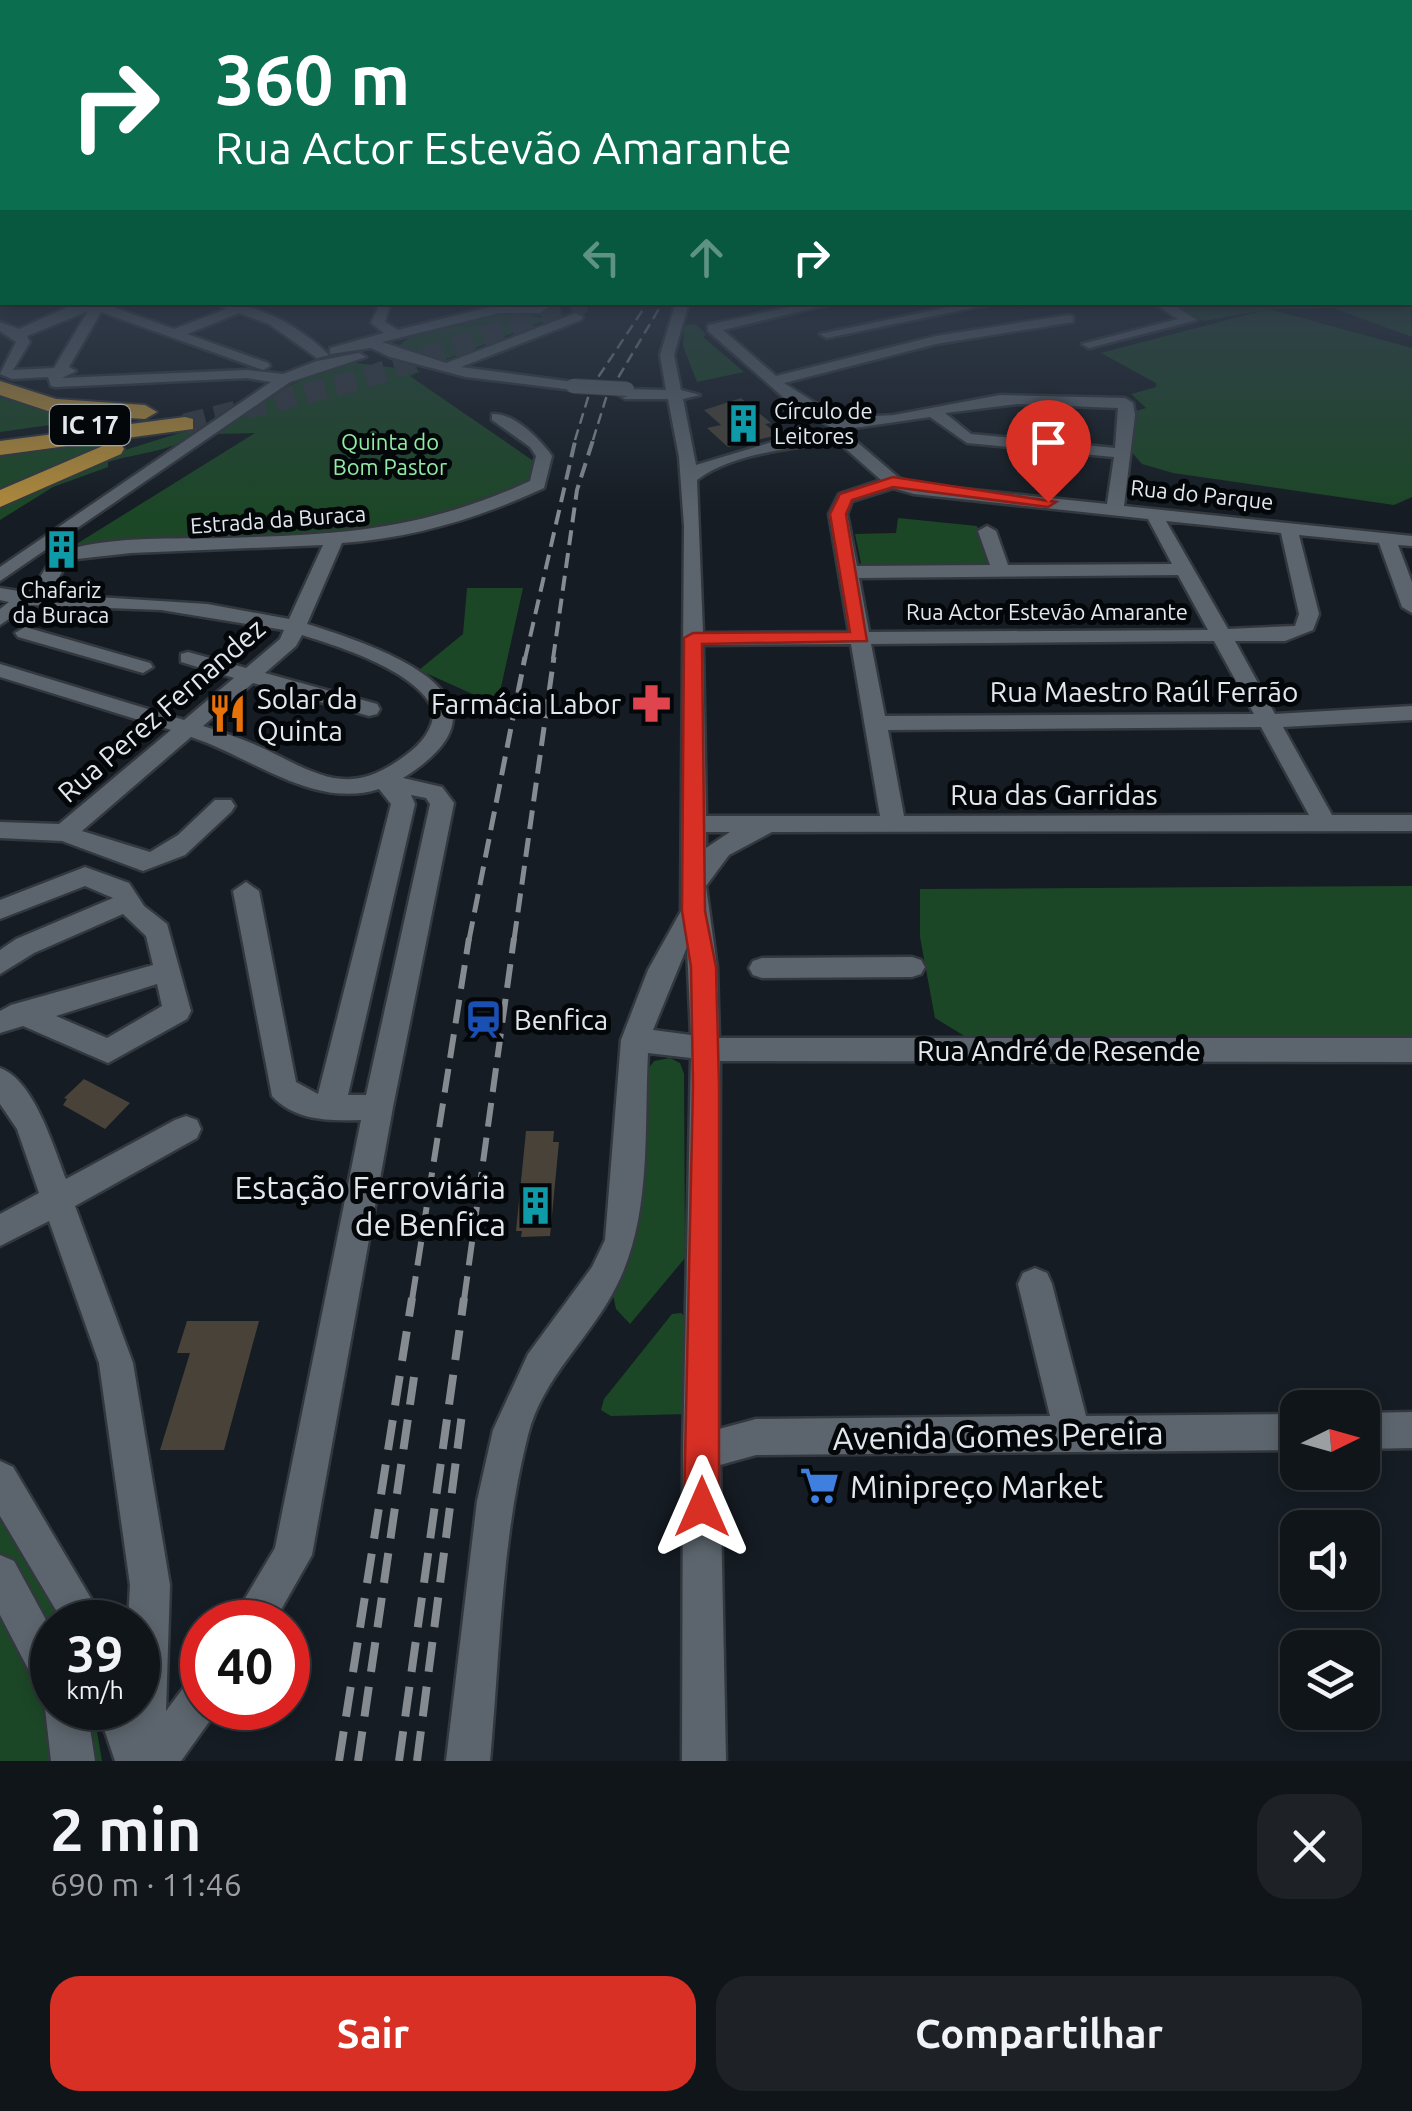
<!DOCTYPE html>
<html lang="pt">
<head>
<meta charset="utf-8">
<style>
	body { margin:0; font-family:Ubuntu,sans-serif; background:#1e2227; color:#f1f3f6; height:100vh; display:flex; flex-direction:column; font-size:38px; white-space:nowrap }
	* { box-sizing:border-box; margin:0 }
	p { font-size:32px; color:#9c9fa2 }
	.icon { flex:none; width:55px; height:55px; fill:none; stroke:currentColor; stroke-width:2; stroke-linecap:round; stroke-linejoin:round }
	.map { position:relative; height:1761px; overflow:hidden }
	.panel { display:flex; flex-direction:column; background:#10151a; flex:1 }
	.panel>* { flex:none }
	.banner { position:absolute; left:0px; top:0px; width:1412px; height:305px; box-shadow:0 5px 15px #0003,0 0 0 2px #303439; background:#0b6e4f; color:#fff; overflow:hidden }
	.needle { width:65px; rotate:85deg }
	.tools { position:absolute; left:1280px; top:1390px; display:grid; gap:20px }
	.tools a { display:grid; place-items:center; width:100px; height:100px; border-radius:20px; background:#10151a; box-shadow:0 5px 15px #0003,0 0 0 2px #303439; font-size:50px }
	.speed { position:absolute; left:30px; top:1600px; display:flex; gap:20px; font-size:50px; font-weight:700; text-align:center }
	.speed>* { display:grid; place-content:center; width:130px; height:130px; border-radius:50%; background:#10151a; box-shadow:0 5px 15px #0003,0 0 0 2px #303439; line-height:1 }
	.speed small { font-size:25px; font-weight:400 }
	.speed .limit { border:15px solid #d22; background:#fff; color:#111 }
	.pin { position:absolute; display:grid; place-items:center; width:85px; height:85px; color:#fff; margin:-102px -42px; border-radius:50% 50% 50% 0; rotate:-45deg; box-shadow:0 0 10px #0007 }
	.pin .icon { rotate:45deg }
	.me { position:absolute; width:110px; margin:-55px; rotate:0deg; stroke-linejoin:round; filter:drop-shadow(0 0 8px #0008) }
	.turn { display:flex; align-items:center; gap:35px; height:210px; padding:0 50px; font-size:45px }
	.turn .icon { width:130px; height:130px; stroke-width:2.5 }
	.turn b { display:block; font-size:70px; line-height:85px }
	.lanes { display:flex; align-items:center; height:95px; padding:0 50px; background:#0003; justify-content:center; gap:50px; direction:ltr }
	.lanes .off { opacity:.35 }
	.round { display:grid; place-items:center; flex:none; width:105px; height:105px; border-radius:30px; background:#1e2227 }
	.headline { display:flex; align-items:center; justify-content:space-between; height:170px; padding:0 50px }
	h1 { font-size:60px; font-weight:600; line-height:75px }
	.primary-button { display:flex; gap:20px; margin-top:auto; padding:20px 50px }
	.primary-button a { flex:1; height:115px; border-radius:30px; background:#d93025; color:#fff; font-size:40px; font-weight:600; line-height:115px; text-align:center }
	.primary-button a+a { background:#1e2227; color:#f1f3f6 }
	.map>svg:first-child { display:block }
	.green { fill:#1c4727 }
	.building { fill:#484239 }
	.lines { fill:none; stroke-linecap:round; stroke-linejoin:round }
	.highway-tunnel { stroke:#343b41; stroke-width:21; stroke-dasharray:21 10; stroke-linecap:butt }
	.minor-casing { stroke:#33383e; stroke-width:5 }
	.highway-casing { stroke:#33383e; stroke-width:4 }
	.minor { fill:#5c656d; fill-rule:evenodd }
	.highway { fill:#b08a3a; fill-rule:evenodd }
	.rail-far4 { stroke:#858b91; stroke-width:2.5; stroke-dasharray:11 6; stroke-linecap:butt }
	.rail-far3 { stroke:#858b91; stroke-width:4; stroke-dasharray:15 8; stroke-linecap:butt }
	.rail-far2 { stroke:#858b91; stroke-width:5; stroke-dasharray:19 9; stroke-linecap:butt }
	.rail-far1 { stroke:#858b91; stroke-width:6; stroke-dasharray:24 11; stroke-linecap:butt }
	.rail { stroke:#858b91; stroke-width:8; stroke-dasharray:30 15; stroke-linecap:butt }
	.minor-bridge-casing { stroke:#33383e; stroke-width:16; stroke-linecap:butt }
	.minor-bridge { stroke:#5c656d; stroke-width:14 }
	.route { fill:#d93025; stroke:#8d1f18; stroke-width:2.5 }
	.labels { text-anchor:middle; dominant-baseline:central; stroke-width:10; stroke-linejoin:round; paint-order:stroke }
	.far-poi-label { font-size:22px; fill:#e2e8ed; stroke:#040709; text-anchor:start }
	.far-park-label { font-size:22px; fill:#91eca5; stroke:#040709 }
	.far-street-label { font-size:22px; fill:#e2e8ed; stroke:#040709 }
	.shield { fill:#040709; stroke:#9fa4a9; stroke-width:2.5 }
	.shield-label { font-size:25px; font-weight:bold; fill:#e2e8ed }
	.street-label { font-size:28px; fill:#e2e8ed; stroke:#040709 }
	.poi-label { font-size:28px; fill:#e2e8ed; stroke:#040709; text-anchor:start }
	.near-poi-label { font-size:32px; fill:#e2e8ed; stroke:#040709; text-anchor:end }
	.near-street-label { font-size:32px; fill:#e2e8ed; stroke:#040709 }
</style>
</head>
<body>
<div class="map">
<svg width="1412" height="1761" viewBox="0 0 1412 1761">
	<rect width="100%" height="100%" fill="#151c23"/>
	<path class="green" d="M 1410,296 L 1412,337 L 1333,308 L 1269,309 L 1412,348 L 1412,497 L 1394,505 L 1173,473 L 1142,464 L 1128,448 L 1133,412 L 1146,408 L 1131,394 L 1156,387 L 1156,383 L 1101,353 L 1265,310 L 1204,321 L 1168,303 L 1410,302 Z
		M 508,312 L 549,319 L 442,361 L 395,349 L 410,337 Z
		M 695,324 L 706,334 L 703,337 L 744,372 L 697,382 L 683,346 L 684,325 Z
		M 348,362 L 421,371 L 410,376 L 532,460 L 531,483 L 445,517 L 332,538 L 70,548 L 255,433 L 216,434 L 283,388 Z
		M 0,397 L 53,410 L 114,416 L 0,432 Z
		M 189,430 L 193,435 C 170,452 136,453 108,462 L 108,467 L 53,487 L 0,520 L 0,503 L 106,456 Z
		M 119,440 L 121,444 L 0,493 L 0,455 Z
		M 898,518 L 977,526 L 991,568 L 862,568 L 855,534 L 896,533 Z
		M 467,588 L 523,588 L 497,705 L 419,670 L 463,634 Z
		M 1412,886 L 1412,1041 L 971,1040 L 935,1018 L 920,937 L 920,889 Z
		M 670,1058 L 680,1063 L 684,1074 L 685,1258 L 630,1324 L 616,1309 L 612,1290 C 659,1223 628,1146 646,1072 L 654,1061 Z
		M 681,1313 L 686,1318 L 688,1414 L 611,1416 L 601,1410 L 604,1399 L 672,1314 Z
		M 0,1516 L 63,1622 L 52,1622 L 52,1708 L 93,1708 L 102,1761 L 0,1761 Z"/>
	<path class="building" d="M 741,398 L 771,423 L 765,424 L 778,435 L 728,447 L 707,428 L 721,425 L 704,410 Z
		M 84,1079 L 130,1103 L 105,1129 L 63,1105 L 67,1099 L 64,1098 Z
		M 526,1131 L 554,1131 L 553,1142 L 559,1142 L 550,1236 L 521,1237 L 522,1231 L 516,1231 Z
		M 187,1321 L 259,1321 L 224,1450 L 160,1450 L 190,1353 L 177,1353 Z"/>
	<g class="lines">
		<path class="highway-tunnel" d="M 185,424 L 359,380 L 585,302"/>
		<defs>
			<path id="minor" d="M 1410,287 L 1412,288 L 1412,296 L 1410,295 Z
				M 79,302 L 99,302 L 174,329 L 226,309 L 214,302 C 256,302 298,325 329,355 L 317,358 L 269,324 L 239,313 L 187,334 L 268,363 L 270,366 L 263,370 L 101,312 L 69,367 L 76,371 L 62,378 L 247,370 L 283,374 L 317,361 L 359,353 L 366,357 L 290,382 L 0,581 L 0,567 L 271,382 L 247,378 L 56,387 L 51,386 L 48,377 L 12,379 L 0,374 L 16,342 L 0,331 L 0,322 L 19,329 ZM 88,311 L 54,368 L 13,370 L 30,342 L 27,336 Z
				M 369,302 L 390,304 L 385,322 L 398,330 L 510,302 L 556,302 L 540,313 L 499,313 L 382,342 L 446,363 L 576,313 L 583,317 L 581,320 L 461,367 L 573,382 L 580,386 L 573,390 L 466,377 L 390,357 L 371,348 L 330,354 L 330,348 L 384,333 L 371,323 L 378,308 Z
				M 676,302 L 689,302 L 674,355 L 681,390 L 700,395 L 683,399 L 696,465 L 792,436 L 837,431 L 783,397 L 708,331 L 708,325 L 812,302 L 839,302 L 723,330 L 776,376 L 936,336 L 1068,315 L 1073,316 L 1073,322 L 936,344 L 784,383 L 839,418 L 894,415 L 1000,395 L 1125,398 L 1133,403 L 1135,415 L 1124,506 L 1412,536 L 1412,546 L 1398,545 L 1412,582 L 1412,613 L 1402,607 L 1379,543 L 1299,535 L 1319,614 L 1313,630 L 1285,641 L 1235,641 L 1275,714 L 1412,706 L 1412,720 L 1283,727 L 1332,815 L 1412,815 L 1412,831 L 772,832 L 729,855 L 706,886 L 717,967 L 719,1038 L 1412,1038 L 1412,1062 L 720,1061 L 719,1429 L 756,1419 L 1050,1416 L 1018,1284 L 1023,1273 L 1035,1268 L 1047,1273 L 1052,1284 L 1086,1416 L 1298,1414 L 1298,1450 L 756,1455 L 720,1465 L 726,1761 L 682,1761 L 683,1452 L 691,1058 L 648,1053 C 644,1129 652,1216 617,1285 C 591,1338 543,1376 528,1435 C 501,1540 500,1654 490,1761 L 446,1761 L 477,1501 L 493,1430 L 528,1354 L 592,1267 L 605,1240 L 621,1040 L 648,970 L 681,911 L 684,526 L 679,457 L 668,399 L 625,399 L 617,394 L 625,389 L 666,390 L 660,355 ZM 1017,404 L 1118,408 L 1115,448 L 971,434 L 945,413 ZM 930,417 L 967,443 L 1114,457 L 1107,504 L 916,484 L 899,478 L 850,436 L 854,428 ZM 837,441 L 881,480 L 839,494 L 829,514 L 849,632 L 703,633 L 697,480 C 734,452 793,449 837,441 ZM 893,488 L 914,494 L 1148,519 L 1172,564 L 1008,565 L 996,531 L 987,526 L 978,531 L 990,565 L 857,566 L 847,514 L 852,501 ZM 1166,521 L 1281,533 L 1299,614 L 1295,626 L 1228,629 ZM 1178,575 L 1208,630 L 869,632 L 859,578 ZM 1214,641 L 1254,714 L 885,716 L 871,644 ZM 851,644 L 880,816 L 706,816 L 703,645 ZM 1261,727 L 1309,815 L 904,816 L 888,730 ZM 706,832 L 730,832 L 706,848 ZM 687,947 L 691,1035 L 653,1030 Z
				M 972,302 L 1001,302 L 827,338 L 820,334 Z
				M 1152,302 L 1169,302 L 1197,320 L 1089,348 L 1082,344 L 1178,319 Z
				M 492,414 C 513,412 540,439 552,456 L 544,488 C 479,518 414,538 342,543 L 307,624 C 381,647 531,698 403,778 L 442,787 L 454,803 L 393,1107 L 312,1555 L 274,1622 L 231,1622 L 275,1548 L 361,1120 C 329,1121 295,1121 272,1096 L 233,891 L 246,882 L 259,891 L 296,1082 L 318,1094 L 391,804 L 379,789 C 314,810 252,757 191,737 L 82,831 L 150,852 L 178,835 L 215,800 L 231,800 L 235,806 L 231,812 L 185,855 L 143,871 L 62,841 L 0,838 L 0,822 L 59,824 L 171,730 L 0,677 L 0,664 L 184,720 L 234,678 L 181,662 L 181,654 L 188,652 L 246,668 L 280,639 L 284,630 L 161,610 L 29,605 L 0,625 L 0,609 L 9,602 L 0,600 L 0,588 L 31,593 C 41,577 50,554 70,549 C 118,536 174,539 224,538 C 339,535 424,530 530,481 L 536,456 L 530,447 L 492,420 ZM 323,545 L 289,619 L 207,604 L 50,594 L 64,568 L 77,559 L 131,553 ZM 302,635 C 340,647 418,671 434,711 C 432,731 422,743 406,755 C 352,796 323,778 269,751 C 248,741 226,733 203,726 L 253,683 L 369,716 L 377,714 L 380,709 L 377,704 L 265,673 L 296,646 ZM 411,795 L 426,798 L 430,804 L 366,1095 L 348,1095 L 415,804 Z
				M 25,627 L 150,663 L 153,667 L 143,673 L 18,637 L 15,633 Z
				M 85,867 L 129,883 L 144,906 L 167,924 L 191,1011 L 187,1019 L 108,1063 L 23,1026 L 0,1033 L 0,1011 L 11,1005 L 153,965 L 146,936 L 123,914 L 34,953 L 0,974 L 0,950 L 16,939 L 113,898 L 85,886 L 0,919 L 0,900 ZM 157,984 L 162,1006 L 107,1038 L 56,1016 Z
				M 912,957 L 921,960 L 925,967 L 921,974 L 912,977 L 762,978 L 753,975 L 749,968 L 753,961 L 762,958 Z
				M 0,1068 C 34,1080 54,1148 66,1179 L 175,1120 L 186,1116 L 197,1120 L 201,1129 L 197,1138 L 75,1206 L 133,1363 L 170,1585 L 166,1711 L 187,1683 L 202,1677 L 202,1708 L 219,1708 L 181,1761 L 115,1761 L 97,1708 L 138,1708 L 138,1622 L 128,1622 L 130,1585 L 99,1363 L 49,1221 L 0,1246 L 0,1214 L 39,1193 L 17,1129 L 0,1104 Z
				M 1412,1412 L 1412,1448 L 1362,1449 L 1362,1413 Z
				M 0,1461 L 13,1467 L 105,1622 L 63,1622 L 0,1516 Z
				M 0,1555 L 14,1561 L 52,1631 L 52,1692 L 37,1686 L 0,1615 Z
				M 51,1693 L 52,1708 L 87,1708 L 95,1761 L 51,1761 L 45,1708 Z"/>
			<path id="highway" d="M 0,381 L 56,399 L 145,405 L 157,412 L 145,419 L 54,413 L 0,395 Z
				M 185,417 L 193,419 L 193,429 L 0,455 L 0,441 Z
				M 112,442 L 121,444 L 124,449 L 121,454 L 0,507 L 0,490 Z"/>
		</defs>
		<use href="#minor" class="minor-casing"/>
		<use href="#highway" class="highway-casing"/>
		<use href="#minor" class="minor"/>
		<use href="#highway" class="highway"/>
		<path class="rail-far4" d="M 575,440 L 591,388 L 648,302
			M 593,440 L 606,398 L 663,302"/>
		<path class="rail-far3" d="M 525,659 L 576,437
			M 553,659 L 577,490 L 594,437"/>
		<path class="rail-far2" d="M 469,940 L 525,657
			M 514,940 L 554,657"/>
		<path class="rail-far1" d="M 412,1300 L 469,938
			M 464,1300 L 514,938"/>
		<path class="rail" d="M 339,1761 L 412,1298
			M 358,1761 L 414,1377
			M 399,1761 L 464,1298
			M 417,1761 L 462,1414"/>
		<defs>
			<path id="minor-bridge" d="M 573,386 L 627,389"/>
		</defs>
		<use href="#minor-bridge" class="minor-bridge-casing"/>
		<use href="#minor-bridge" class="minor-bridge"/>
	</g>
	<linearGradient id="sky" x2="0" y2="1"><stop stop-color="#0c0f13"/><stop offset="0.52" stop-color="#354050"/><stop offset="1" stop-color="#354050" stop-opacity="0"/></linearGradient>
	<rect width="1412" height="514" fill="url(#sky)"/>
	<path class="route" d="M 893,477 L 1056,502 L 1048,507 L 893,487 L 852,500 L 846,514 L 867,641 L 702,644 L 705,911 L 716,967 L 719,1085 L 719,1507 L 714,1519 L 702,1524 L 689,1519 L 684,1507 L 693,1085 L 691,967 L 682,911 L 684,638 L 693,633 L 850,632 L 830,514 L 840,494 Z"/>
	<defs>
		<symbol id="building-bare" viewBox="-9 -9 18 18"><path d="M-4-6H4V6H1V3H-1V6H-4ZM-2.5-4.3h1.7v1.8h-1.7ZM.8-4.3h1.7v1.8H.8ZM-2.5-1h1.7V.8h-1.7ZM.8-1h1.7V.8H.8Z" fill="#0f9aa8" stroke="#040709" stroke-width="2.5" paint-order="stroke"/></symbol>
		<symbol id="pharmacy-bare" viewBox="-9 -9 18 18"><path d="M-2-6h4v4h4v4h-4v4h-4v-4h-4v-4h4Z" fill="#e0444e" stroke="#040709" stroke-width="2.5" paint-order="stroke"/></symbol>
		<symbol id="restaurant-bare" viewBox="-9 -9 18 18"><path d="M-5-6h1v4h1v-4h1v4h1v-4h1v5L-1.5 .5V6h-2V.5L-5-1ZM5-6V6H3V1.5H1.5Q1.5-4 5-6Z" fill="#e8710a" stroke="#040709" stroke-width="2.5" paint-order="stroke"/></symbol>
		<symbol id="station-bare" viewBox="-9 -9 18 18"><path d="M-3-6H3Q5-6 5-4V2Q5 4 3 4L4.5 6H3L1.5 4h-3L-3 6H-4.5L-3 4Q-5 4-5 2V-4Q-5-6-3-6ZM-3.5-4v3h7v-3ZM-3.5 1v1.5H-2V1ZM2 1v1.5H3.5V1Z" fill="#1a4fb4" stroke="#040709" stroke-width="2.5" paint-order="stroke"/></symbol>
		<symbol id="supermarket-bare" viewBox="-9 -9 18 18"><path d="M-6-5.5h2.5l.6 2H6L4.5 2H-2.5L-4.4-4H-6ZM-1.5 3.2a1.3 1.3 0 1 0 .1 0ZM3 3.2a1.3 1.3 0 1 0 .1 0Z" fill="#3f7fe0" stroke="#040709" stroke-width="2.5" paint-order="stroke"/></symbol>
	</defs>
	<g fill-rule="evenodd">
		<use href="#building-bare" x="716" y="396" width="55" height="55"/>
		<use href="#building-bare" x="34" y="522" width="55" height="55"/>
		<use href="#pharmacy-bare" x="624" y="676" width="55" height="55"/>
		<use href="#restaurant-bare" x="200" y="686" width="55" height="55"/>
		<use href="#station-bare" x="456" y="992" width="55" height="55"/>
		<use href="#building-bare" x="508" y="1178" width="55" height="55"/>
		<use href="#supermarket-bare" x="792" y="1458" width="55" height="55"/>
	</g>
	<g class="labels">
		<g class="far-poi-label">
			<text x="774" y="410">Círculo de<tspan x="774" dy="25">Leitores</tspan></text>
			<text x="61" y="589" text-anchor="middle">Chafariz<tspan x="61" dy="25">da Buraca</tspan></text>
		</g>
		<g class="far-park-label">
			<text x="390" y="441">Quinta do<tspan x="390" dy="25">Bom Pastor</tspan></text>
		</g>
		<g class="far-street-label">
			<text transform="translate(1202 494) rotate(6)">Rua do Parque</text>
			<text transform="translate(278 519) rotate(-4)">Estrada da Buraca</text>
			<text x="1047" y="611">Rua Actor Estevão Amarante</text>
		</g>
		<rect class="shield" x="50" y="405" width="80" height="40" rx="8"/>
		<g class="shield-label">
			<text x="90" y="425">IC 17</text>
		</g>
		<g class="street-label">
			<text x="1144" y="691">Rua Maestro Raúl Ferrão</text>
			<text transform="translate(161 710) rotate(-41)">Rua Perez Fernandez</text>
			<text x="1054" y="794">Rua das Garridas</text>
			<text x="1059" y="1050">Rua André de Resende</text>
		</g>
		<g class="poi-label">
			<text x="257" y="698">Solar da<tspan x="257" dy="32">Quinta</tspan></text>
			<text x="621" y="703" text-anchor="end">Farmácia Labor</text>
			<text x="514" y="1019">Benfica</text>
		</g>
		<g class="near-poi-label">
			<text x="506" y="1187">Estação Ferroviária<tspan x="506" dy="37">de Benfica</tspan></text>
			<text x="850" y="1486" text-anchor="start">Minipreço Market</text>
		</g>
		<g class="near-street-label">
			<text transform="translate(998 1435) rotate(-1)">Avenida Gomes Pereira</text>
		</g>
	</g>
</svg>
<div class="tools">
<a><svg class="needle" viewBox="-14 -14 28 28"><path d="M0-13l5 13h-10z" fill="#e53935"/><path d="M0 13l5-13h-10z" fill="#9c9fa2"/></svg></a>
<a><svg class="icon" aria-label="sound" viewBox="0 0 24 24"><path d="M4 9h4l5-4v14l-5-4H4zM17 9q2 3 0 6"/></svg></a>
<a><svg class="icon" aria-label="layers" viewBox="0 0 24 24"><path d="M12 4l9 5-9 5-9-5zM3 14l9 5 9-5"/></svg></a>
</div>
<div class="speed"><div>39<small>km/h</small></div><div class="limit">40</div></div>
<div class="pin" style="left:1048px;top:502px;background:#d93025"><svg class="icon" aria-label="arrive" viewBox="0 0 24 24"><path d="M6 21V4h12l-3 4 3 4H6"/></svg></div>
<svg class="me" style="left:702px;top:1507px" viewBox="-20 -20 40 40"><path d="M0-17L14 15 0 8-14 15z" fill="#d93025" stroke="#fff" stroke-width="4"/></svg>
<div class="banner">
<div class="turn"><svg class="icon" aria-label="right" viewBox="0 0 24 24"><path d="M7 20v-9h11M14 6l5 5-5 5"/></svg><div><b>360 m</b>Rua Actor Estevão Amarante</div></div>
<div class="lanes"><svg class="icon off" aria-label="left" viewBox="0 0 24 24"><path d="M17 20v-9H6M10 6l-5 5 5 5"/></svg><svg class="icon off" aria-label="ahead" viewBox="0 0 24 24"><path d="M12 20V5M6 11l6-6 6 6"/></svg><svg class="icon" aria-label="right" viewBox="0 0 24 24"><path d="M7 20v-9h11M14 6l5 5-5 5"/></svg></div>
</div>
</div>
<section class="panel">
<div class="headline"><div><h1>2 min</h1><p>690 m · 11:46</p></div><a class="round"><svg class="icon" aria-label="close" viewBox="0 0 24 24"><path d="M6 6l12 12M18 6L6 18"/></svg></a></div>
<div class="primary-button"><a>Sair</a><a>Compartilhar</a></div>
</section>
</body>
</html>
